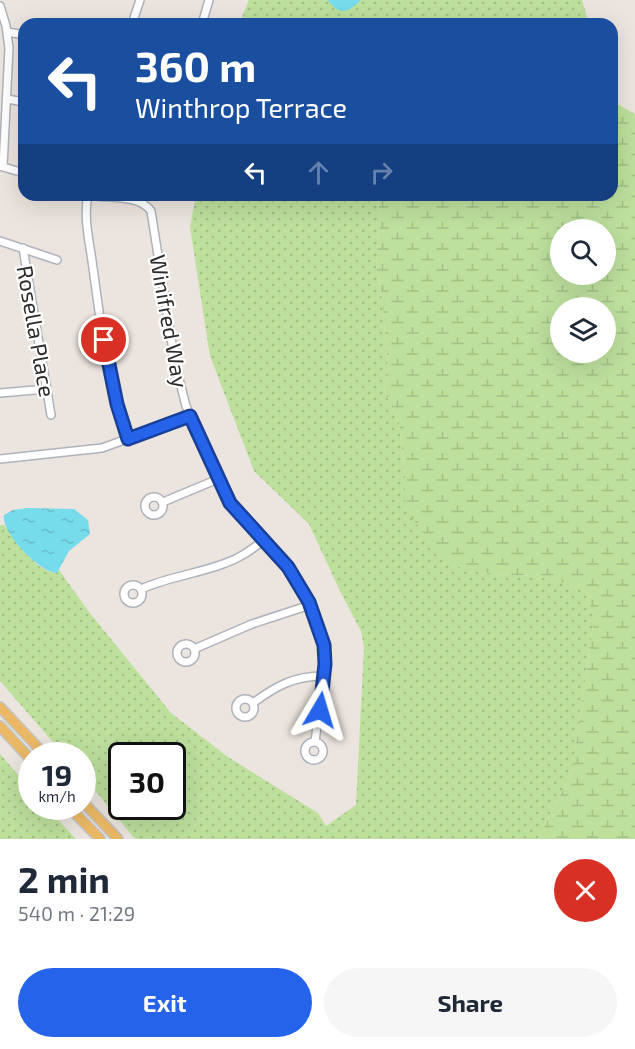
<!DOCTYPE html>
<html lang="en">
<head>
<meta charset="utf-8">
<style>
	body { margin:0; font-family:"Exo 2",sans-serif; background:#f6f6f7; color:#1f2937; height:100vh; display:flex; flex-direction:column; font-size:22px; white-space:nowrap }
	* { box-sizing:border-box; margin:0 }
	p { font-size:20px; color:#747a83 }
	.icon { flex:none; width:33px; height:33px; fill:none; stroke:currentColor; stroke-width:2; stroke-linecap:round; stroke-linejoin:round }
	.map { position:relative; height:839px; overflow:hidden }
	.side { display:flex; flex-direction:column; background:#fff; flex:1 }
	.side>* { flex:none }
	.guide { position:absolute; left:18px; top:18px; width:600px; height:183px; border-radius:18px; box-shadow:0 6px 24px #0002; background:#1a4fa0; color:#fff; overflow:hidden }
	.tools { position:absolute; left:550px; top:219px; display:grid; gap:12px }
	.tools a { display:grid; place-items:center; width:66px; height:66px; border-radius:50%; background:#fff; box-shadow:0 6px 24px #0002; font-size:30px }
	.speed { position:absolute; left:18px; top:742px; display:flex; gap:12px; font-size:30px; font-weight:700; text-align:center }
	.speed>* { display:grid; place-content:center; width:78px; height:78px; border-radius:50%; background:#fff; box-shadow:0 6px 24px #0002; line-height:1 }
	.speed small { font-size:15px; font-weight:400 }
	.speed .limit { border:3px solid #111; border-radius:9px; background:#fff; color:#111 }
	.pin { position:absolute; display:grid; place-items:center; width:51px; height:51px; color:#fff; margin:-26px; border:3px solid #fff; border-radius:50%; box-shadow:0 2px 6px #0007 }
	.me { position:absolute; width:66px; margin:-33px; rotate:7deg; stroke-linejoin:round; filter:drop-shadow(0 0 4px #0008) }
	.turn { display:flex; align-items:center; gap:21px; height:126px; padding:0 18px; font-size:27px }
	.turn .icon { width:78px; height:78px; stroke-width:2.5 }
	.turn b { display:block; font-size:42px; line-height:51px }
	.lanes { display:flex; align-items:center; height:57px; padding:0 18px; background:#0003; justify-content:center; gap:30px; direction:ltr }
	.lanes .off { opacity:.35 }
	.round { display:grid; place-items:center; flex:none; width:63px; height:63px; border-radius:32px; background:#f6f6f7 }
	.overview { display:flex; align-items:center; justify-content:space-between; height:102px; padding:0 18px }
	h1 { font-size:36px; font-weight:700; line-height:45px }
	.primary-button { display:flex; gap:12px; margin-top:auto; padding:12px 18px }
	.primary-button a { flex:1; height:69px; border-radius:36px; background:#2563eb; color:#fff; font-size:24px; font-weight:700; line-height:69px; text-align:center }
	.primary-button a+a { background:#f6f6f7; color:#1f2937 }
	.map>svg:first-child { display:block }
	.grass { fill:url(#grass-dots); fill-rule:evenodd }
	.wetland { fill:url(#wetland-marsh); fill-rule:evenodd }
	.water { fill:url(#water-ripples) }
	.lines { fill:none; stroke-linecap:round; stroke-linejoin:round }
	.minor-casing { stroke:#aeb3bb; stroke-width:10 }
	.major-casing { stroke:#c4c4c4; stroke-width:12 }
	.minor { stroke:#fff; stroke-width:7 }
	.major { stroke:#ebb965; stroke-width:9 }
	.route-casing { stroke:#184099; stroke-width:15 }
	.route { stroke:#2563eb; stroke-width:10 }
	.labels { text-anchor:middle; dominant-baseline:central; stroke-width:4.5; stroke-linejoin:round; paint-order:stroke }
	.street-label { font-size:22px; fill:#2b2b2b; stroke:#fff }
</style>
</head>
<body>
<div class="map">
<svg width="635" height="839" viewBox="0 0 635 839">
	<defs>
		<pattern id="grass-dots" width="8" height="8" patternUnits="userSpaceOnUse" patternTransform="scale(1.5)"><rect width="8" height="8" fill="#bde09d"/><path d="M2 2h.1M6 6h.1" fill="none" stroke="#a3c087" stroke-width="1.8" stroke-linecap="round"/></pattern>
		<pattern id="wetland-marsh" width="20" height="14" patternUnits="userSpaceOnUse" patternTransform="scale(1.5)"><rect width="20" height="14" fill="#bde09d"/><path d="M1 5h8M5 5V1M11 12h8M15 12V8" fill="none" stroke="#a3c087"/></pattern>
		<pattern id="water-ripples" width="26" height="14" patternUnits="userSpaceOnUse" patternTransform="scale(1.5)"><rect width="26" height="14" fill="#76dbea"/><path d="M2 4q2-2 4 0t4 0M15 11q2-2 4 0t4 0" fill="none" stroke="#66bcc9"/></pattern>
	</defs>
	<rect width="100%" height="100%" fill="#ece4de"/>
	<path class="grass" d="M 249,0 L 582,0 L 589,24 L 383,24 L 376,19 L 373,24 L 239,24 Z
		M 196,195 L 378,195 L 380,222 L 376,265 L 382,298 L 388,368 L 384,390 L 399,423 L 405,477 L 405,509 L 493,574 L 533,576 L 555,580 L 585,591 L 594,617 L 572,772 L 538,839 L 135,839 L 83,776 L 82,756 L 65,756 L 0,681 L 0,525 L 4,525 C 13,540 38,573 57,573 L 59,570 L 89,612 L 171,713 L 228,757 L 318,813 L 326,826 L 356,805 L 364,647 L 361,631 L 340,591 L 309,524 L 254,471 L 210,356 L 190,227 ZM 122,756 L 172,756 L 172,807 L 122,807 Z
		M 0,754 L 31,790 L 32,807 L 46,807 L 76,839 L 0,839 Z"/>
	<path class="wetland" d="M 612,101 L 635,114 L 635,839 L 538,839 L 572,772 L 594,617 L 585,591 L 555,580 L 533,576 L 493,574 L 458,567 L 435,548 L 405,509 L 405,477 L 399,423 L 384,390 L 388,368 L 382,298 L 376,265 L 380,222 L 378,195 L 612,195 ZM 561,230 L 606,230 L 606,274 L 561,274 ZM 561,308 L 606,308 L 606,352 L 561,352 Z"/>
	<path class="water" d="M 328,0 L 361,0 C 348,13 339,16 328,0 Z
		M 27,508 L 74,509 L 88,520 L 90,534 L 69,551 L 57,573 C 40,573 0,532 4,515 L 13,510 Z"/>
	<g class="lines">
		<defs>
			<path id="minor" d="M 0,6 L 6,26 L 9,48 L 3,167
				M 132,24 L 140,0
				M 202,24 L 209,0
				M 8,32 L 24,35
				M 7,99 L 24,102
				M 0,166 L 24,173
				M 88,195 C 83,218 90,244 93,268 C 101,324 107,385 128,439
				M 91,195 C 110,199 139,194 151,211 L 175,363 L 186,406 L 230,503 L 288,567 L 309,602 L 321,634 L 325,664 L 315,742
				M 0,241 L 57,260
				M 23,248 L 51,415
				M 0,393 L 46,389
				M 0,459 L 102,448 L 190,416
				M145 506a9 9 0 1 1 18 0a9 9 0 1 1-18 0Z
				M 163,502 L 218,479
				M124 594a9 9 0 1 1 18 0a9 9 0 1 1-18 0Z
				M 141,589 C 168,577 196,574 223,564 C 239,559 251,550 264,540
				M177 653a9 9 0 1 1 18 0a9 9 0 1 1-18 0Z
				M 194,649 L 252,624 L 310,605
				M236 708a9 9 0 1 1 18 0a9 9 0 1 1-18 0Z
				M 253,703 C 276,686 294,676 323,676
				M305 751a9 9 0 1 1 18 0a9 9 0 1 1-18 0Z"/>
			<path id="major" d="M 0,707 L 46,756
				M 0,726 L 32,761
				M 82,801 L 118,839
				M 69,807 L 100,839"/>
		</defs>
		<use href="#minor" class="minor-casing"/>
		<use href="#major" class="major-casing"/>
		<use href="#minor" class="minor"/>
		<use href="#major" class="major"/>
	</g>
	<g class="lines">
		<defs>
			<path id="route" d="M 104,340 L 117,404 L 128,439 L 190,416 L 230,503 L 288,567 L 309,602 L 324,645 L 325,664 L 320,710"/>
		</defs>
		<use href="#route" class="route-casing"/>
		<use href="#route" class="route"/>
	</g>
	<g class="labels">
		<g class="street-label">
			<text transform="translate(170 321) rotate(80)">Winifred Way</text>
			<text transform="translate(37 331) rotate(80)">Rosella Place</text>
		</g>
	</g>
</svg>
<div class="tools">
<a><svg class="icon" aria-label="search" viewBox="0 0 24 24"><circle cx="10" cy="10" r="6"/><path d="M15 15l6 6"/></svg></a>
<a><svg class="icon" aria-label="layers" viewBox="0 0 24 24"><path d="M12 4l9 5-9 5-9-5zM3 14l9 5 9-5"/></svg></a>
</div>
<div class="speed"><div>19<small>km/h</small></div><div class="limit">30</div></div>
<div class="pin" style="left:104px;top:340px;background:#d93025"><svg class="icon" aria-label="arrive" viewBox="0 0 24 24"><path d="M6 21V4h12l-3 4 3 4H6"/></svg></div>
<svg class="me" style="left:320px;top:710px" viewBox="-20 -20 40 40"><path d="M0-17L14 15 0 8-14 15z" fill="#2563eb" stroke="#fff" stroke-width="4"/></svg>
<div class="guide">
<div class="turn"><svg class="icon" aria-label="left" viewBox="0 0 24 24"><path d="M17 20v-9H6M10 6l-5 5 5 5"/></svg><div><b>360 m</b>Winthrop Terrace</div></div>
<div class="lanes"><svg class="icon" aria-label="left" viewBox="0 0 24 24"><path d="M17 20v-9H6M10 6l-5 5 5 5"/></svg><svg class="icon off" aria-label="ahead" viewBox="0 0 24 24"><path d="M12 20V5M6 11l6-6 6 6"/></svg><svg class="icon off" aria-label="right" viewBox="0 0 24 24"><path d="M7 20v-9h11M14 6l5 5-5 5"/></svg></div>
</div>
</div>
<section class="side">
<div class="overview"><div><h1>2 min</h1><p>540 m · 21:29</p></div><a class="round" style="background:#d93025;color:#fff"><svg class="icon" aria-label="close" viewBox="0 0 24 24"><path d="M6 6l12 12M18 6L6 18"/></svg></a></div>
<div class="primary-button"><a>Exit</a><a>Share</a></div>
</section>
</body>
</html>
